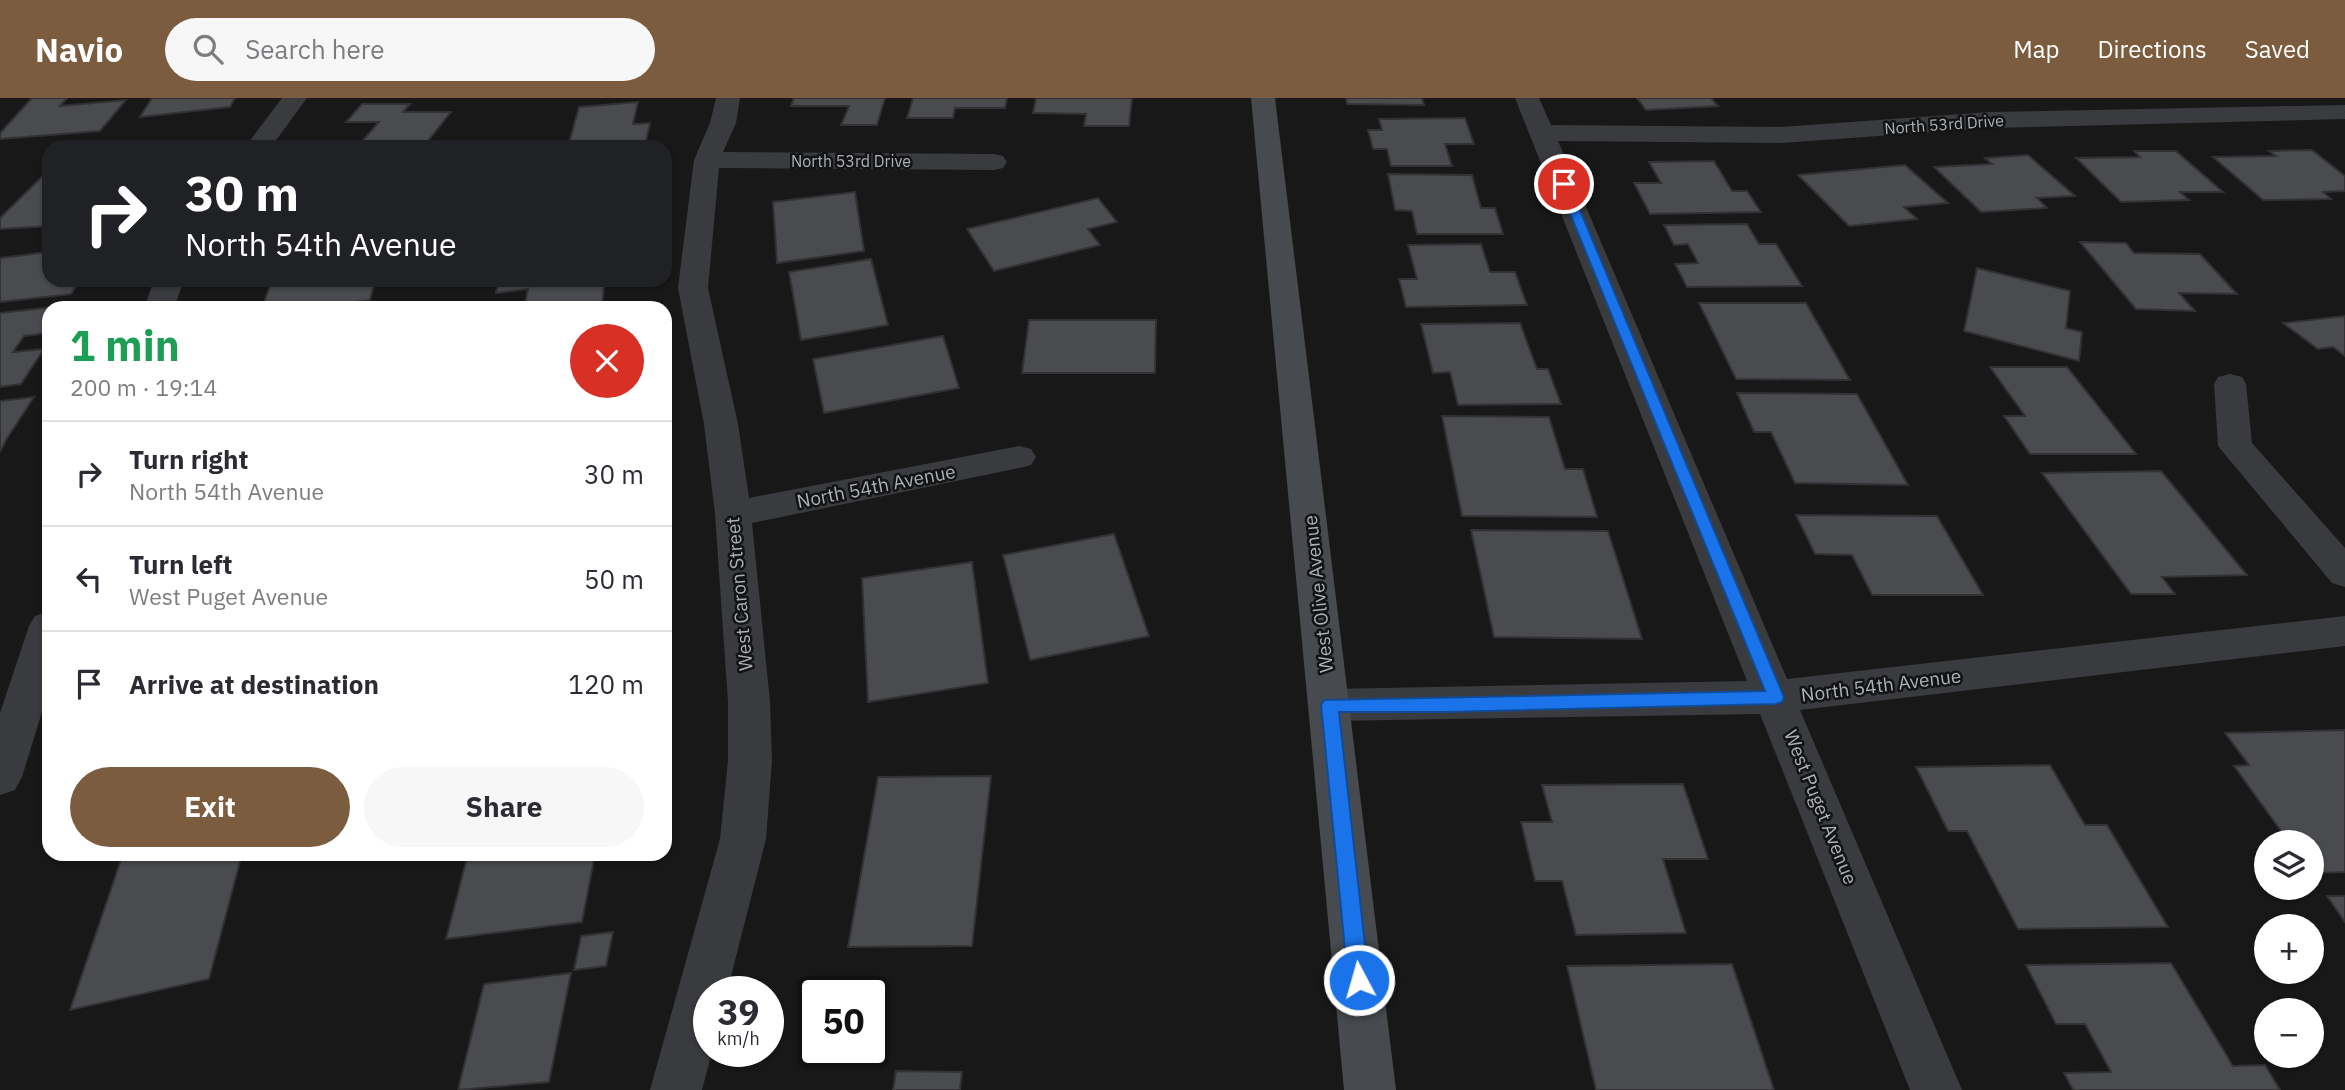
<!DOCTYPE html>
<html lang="en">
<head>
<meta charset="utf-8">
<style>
	body { margin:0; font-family:"IBM Plex Sans",sans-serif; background:#f7f7f7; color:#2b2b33; height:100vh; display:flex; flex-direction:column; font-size:26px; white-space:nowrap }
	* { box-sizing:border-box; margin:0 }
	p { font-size:23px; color:#7c7c81 }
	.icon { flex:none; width:38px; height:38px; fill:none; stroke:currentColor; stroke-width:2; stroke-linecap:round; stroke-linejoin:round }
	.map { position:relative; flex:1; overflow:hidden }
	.sheet { position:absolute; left:42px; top:203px; width:630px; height:560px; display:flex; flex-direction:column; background:#fff; border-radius:21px; box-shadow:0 2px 5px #0004 }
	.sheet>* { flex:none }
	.hud { position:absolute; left:42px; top:42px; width:630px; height:147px; border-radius:21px; box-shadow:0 2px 5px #0004; background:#202124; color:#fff; overflow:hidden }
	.tools { position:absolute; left:2254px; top:732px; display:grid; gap:14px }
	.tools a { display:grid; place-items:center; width:70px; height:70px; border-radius:50%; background:#fff; box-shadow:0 2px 5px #0004; font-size:35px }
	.speed { position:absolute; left:693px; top:878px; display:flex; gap:14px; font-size:35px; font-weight:700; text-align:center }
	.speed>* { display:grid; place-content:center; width:91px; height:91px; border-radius:50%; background:#fff; box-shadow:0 2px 5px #0004; line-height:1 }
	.speed small { font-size:18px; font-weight:400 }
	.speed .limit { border:4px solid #111; border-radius:10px; background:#fff; color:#111 }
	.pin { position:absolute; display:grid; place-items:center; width:60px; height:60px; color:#fff; margin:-30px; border:4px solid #fff; border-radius:50%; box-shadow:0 2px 7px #0007 }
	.me { position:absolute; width:77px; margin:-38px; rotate:354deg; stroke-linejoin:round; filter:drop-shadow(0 0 5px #0008) }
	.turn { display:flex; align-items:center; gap:24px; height:147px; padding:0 28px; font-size:32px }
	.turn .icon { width:91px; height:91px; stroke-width:2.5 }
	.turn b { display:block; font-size:49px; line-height:60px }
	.round { display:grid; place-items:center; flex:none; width:74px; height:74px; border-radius:37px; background:#f7f7f7 }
	.head { display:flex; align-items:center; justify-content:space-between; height:119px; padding:0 28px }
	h1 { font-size:42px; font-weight:800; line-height:52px; color:#1e9e55 }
	.cta { display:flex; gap:14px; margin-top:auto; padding:14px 28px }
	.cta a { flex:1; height:80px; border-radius:42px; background:#7c5c3e; color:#fff; font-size:28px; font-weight:800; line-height:80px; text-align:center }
	.cta a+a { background:#f7f7f7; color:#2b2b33 }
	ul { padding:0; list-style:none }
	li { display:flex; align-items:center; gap:21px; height:105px; padding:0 28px; border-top:2px solid #e1e1e2 }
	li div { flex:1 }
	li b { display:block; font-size:26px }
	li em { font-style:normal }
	header { display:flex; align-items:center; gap:42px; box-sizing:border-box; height:98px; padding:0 35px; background:#7c5c3e; color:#fff }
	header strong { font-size:33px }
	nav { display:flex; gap:38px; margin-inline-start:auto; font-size:24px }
	.search { width:490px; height:63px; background:#f7f7f7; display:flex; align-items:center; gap:18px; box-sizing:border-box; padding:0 24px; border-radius:38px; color:#7c7c81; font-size:26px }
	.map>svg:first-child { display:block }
	.building { fill:#4a4b4e; stroke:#323235; stroke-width:2 }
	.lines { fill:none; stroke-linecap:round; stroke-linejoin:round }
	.minor { fill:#393b3e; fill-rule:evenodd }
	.secondary { fill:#474a4e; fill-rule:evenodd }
	.route { fill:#1a73e8; stroke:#114b97; stroke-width:2 }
	.labels { text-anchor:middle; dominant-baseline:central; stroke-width:5; stroke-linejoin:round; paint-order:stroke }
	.far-street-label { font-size:16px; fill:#abb1b8; stroke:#131314 }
	.street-label { font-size:19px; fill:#abb1b8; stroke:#131314 }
</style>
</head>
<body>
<header>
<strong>Navio</strong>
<div class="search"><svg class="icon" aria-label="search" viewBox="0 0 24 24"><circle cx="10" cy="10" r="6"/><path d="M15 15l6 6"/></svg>Search here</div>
<nav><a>Map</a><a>Directions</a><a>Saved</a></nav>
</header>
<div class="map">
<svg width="2345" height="992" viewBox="0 0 2345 992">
	<rect width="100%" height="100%" fill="#181819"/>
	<path class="building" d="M 32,0 L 67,0 L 60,8 L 126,2 L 100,33 L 0,41 L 0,35 Z
		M 152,0 L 235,0 L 230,9 L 140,19 Z
		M 794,0 L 885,0 L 877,27 L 841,27 L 849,8 L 791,8 Z
		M 913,0 L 1007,0 L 1005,10 L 955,10 L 953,20 L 907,20 Z
		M 1036,0 L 1132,0 L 1129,28 L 1084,28 L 1086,16 L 1033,15 Z
		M 1346,0 L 1422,0 L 1424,7 L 1347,6 Z
		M 1637,0 L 1711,0 L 1718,8 L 1646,12 Z
		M 638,4 L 633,26 L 650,25 L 645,47 L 568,49 L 579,9 Z
		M 362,6 L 410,6 L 403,14 L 451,14 L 423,49 L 357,49 L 379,24 L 346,24 Z
		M 1465,20 L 1474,46 L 1445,46 L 1452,68 L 1391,68 L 1387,51 L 1373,51 L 1368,32 L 1382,32 L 1379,21 Z
		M 2312,52 L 2345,78 L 2345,93 L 2323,94 L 2331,101 L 2263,102 L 2213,59 L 2276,58 L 2269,53 Z
		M 2134,53 L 2176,53 L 2223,94 L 2180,94 L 2189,102 L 2121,104 L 2076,60 L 2140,59 Z
		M 2028,57 L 2075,98 L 2037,100 L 2047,110 L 1981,114 L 1934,69 L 1992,66 L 1985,60 Z
		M 1714,63 L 1732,93 L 1747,93 L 1761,114 L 1650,116 L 1634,85 L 1661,85 L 1649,64 Z
		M 1905,67 L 1948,105 L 1904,109 L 1917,121 L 1849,128 L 1798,77 Z
		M 49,72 L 49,128 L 0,131 L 0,120 Z
		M 1388,76 L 1472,77 L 1481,110 L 1495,110 L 1503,136 L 1417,136 L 1412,113 L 1395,112 Z
		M 855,94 L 864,153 L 777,165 L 773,104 Z
		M 1098,100 L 1117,124 L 1088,131 L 1100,147 L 994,173 L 967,131 Z
		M 1747,126 L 1759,146 L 1776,146 L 1802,188 L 1687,189 L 1675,166 L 1698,165 L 1688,146 L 1674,147 L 1664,127 Z
		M 2080,144 L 2126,145 L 2134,155 L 2200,156 L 2237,196 L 2179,195 L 2195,213 L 2136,211 Z
		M 1481,146 L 1490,174 L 1515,174 L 1527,207 L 1406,209 L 1399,181 L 1417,181 L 1408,147 Z
		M 49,154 L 49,182 L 80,182 L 71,196 L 0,204 L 0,160 Z
		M 871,161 L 888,227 L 801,242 L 789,174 Z
		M 1977,170 L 2070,193 L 2066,230 L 2082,234 L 2079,263 L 1964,233 Z
		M 265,182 L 375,182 L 370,202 L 314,210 L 262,210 L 272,182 Z
		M 499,182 L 605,182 L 602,205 L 565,210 L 524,210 L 528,191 L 496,195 Z
		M 1699,205 L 1806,205 L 1850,282 L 1736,281 Z
		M 72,207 L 70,210 L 49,210 L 49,235 L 24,238 L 13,254 L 44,251 L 21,286 L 0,289 L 0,215 Z
		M 2345,218 L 2345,258 L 2333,249 L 2318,251 L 2283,225 Z
		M 1029,222 L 1156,222 L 1155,275 L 1022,275 Z
		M 1520,225 L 1537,271 L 1548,271 L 1561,306 L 1458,307 L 1450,274 L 1433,275 L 1421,226 Z
		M 943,238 L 959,290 L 824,315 L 813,261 Z
		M 1990,269 L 2067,269 L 2136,356 L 2030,356 L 2004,318 L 2025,318 Z
		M 1737,295 L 1857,296 L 1908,387 L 1795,385 L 1771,334 L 1754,334 Z
		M 34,299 L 6,342 L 0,354 L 0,303 Z
		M 1442,318 L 1549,319 L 1565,371 L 1583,371 L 1597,419 L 1462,418 Z
		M 2161,373 L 2247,477 L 2162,479 L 2175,496 L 2131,496 L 2042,375 Z
		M 1796,417 L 1937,418 L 1983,497 L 1872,497 L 1852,457 L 1815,456 Z
		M 1471,432 L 1608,433 L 1642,541 L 1494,539 Z
		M 1114,436 L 1149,538 L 1030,562 L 1003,457 Z
		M 972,464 L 988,585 L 868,604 L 862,480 Z
		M 2345,632 L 2345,774 L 2312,775 L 2312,744 L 2289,744 L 2234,668 L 2249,667 L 2225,635 Z
		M 2050,667 L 2085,727 L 2107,727 L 2168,829 L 2018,831 L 1967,733 L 1948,733 L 1916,669 Z
		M 991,678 L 972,848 L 848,849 L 878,679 Z
		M 1683,686 L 1708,761 L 1663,761 L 1686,835 L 1576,837 L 1562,783 L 1535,783 L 1521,724 L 1552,724 L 1542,687 Z
		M 123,756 L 242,756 L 209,881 L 70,912 Z
		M 468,756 L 595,756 L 582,824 L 446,841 Z
		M 2327,798 L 2345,798 L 2345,824 Z
		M 613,834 L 606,868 L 574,872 L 581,838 Z
		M 2171,865 L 2233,968 L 2265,967 L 2280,992 L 2073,992 L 2064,975 L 2111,974 L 2085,926 L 2056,926 L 2026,867 Z
		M 1732,866 L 1774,992 L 1596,992 L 1567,868 Z
		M 571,875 L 549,984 L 458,992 L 484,886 Z
		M 896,973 L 962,974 L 960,992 L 893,992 Z"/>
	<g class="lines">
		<path class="minor" d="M 282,0 L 307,0 L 271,49 L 245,49 Z
			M 716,0 L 740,0 L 736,25 L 723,54 L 994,56 L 1003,58 L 1007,64 L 1003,70 L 994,72 L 719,70 L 708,190 L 738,326 L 749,400 L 1019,348 L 1031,351 L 1036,359 L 1031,367 L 1019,370 L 752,425 L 770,604 L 772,663 L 766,741 L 727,894 L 709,894 L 709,954 L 712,954 L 702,992 L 650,992 L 720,741 L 728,663 L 728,604 L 715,416 L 704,326 L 678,190 L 694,62 L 710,25 Z
			M 1515,0 L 1539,0 L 1551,27 L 1781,29 L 1990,14 L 2345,7 L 2345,21 L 1990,30 L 1781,45 L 1558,43 L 1787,581 L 2345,518 L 2345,548 L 1800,612 L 1962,992 L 1910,992 L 1760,616 L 1330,623 L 1315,619 L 1309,607 L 1315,595 L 1330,591 L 1747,583 Z
			M 154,182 L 184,182 L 174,210 L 144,210 Z
			M 2230,276 L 2242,279 L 2246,286 L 2252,345 L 2345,450 L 2345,489 L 2332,485 L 2218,348 L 2214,286 L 2218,279 Z
			M 49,513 L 49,591 L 22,679 L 15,692 L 0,697 L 0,615 L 29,528 L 35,518 Z"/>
		<path class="secondary" d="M 1251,0 L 1275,0 L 1396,992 L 1344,992 Z"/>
	</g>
	<path class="route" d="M 1564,83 L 1569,86 L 1784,599 L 1782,604 L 1776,606 L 1446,614 L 1339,614 L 1369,882 L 1366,889 L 1359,892 L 1351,889 L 1348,882 L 1321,607 L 1324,602 L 1765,593 L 1558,86 Z"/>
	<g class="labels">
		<g class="far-street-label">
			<text transform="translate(1944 26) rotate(-4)">North 53rd Drive</text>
			<text x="851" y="63">North 53rd Drive</text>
		</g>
		<g class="street-label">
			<text transform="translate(876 388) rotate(-11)">North 54th Avenue</text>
			<text transform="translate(739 496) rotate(-95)">West Caron Street</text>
			<text transform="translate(1318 496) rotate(-96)">West Olive Avenue</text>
			<text transform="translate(1881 587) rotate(-7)">North 54th Avenue</text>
			<text transform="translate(1821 709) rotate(68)">West Puget Avenue</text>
		</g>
	</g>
</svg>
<div class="tools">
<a><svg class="icon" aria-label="layers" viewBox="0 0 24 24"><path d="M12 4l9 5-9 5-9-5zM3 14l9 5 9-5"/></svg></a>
<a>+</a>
<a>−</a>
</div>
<div class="speed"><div>39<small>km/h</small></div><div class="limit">50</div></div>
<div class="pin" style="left:1564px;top:86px;background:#d93025"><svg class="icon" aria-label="arrive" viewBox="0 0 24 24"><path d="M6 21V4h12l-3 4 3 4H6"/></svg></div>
<svg class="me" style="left:1359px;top:882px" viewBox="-20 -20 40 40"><circle r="17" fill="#1a73e8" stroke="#fff" stroke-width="3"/><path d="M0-11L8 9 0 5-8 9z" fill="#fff"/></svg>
<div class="hud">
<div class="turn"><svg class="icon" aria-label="right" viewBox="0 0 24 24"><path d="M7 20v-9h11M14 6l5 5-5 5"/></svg><div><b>30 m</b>North 54th Avenue</div></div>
</div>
<section class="sheet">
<div class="head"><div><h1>1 min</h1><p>200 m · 19:14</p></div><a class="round" style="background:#d93025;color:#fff"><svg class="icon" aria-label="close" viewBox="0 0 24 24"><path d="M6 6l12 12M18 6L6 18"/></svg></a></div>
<ul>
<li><svg class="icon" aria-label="right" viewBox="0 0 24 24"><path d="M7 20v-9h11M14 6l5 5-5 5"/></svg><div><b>Turn right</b><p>North 54th Avenue</p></div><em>30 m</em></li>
<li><svg class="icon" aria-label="left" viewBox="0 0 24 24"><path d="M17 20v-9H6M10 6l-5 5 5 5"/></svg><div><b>Turn left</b><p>West Puget Avenue</p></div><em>50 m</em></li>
<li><svg class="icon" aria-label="arrive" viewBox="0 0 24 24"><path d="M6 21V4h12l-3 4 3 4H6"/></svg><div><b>Arrive at destination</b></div><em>120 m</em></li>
</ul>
<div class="cta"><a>Exit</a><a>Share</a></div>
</section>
</div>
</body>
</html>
